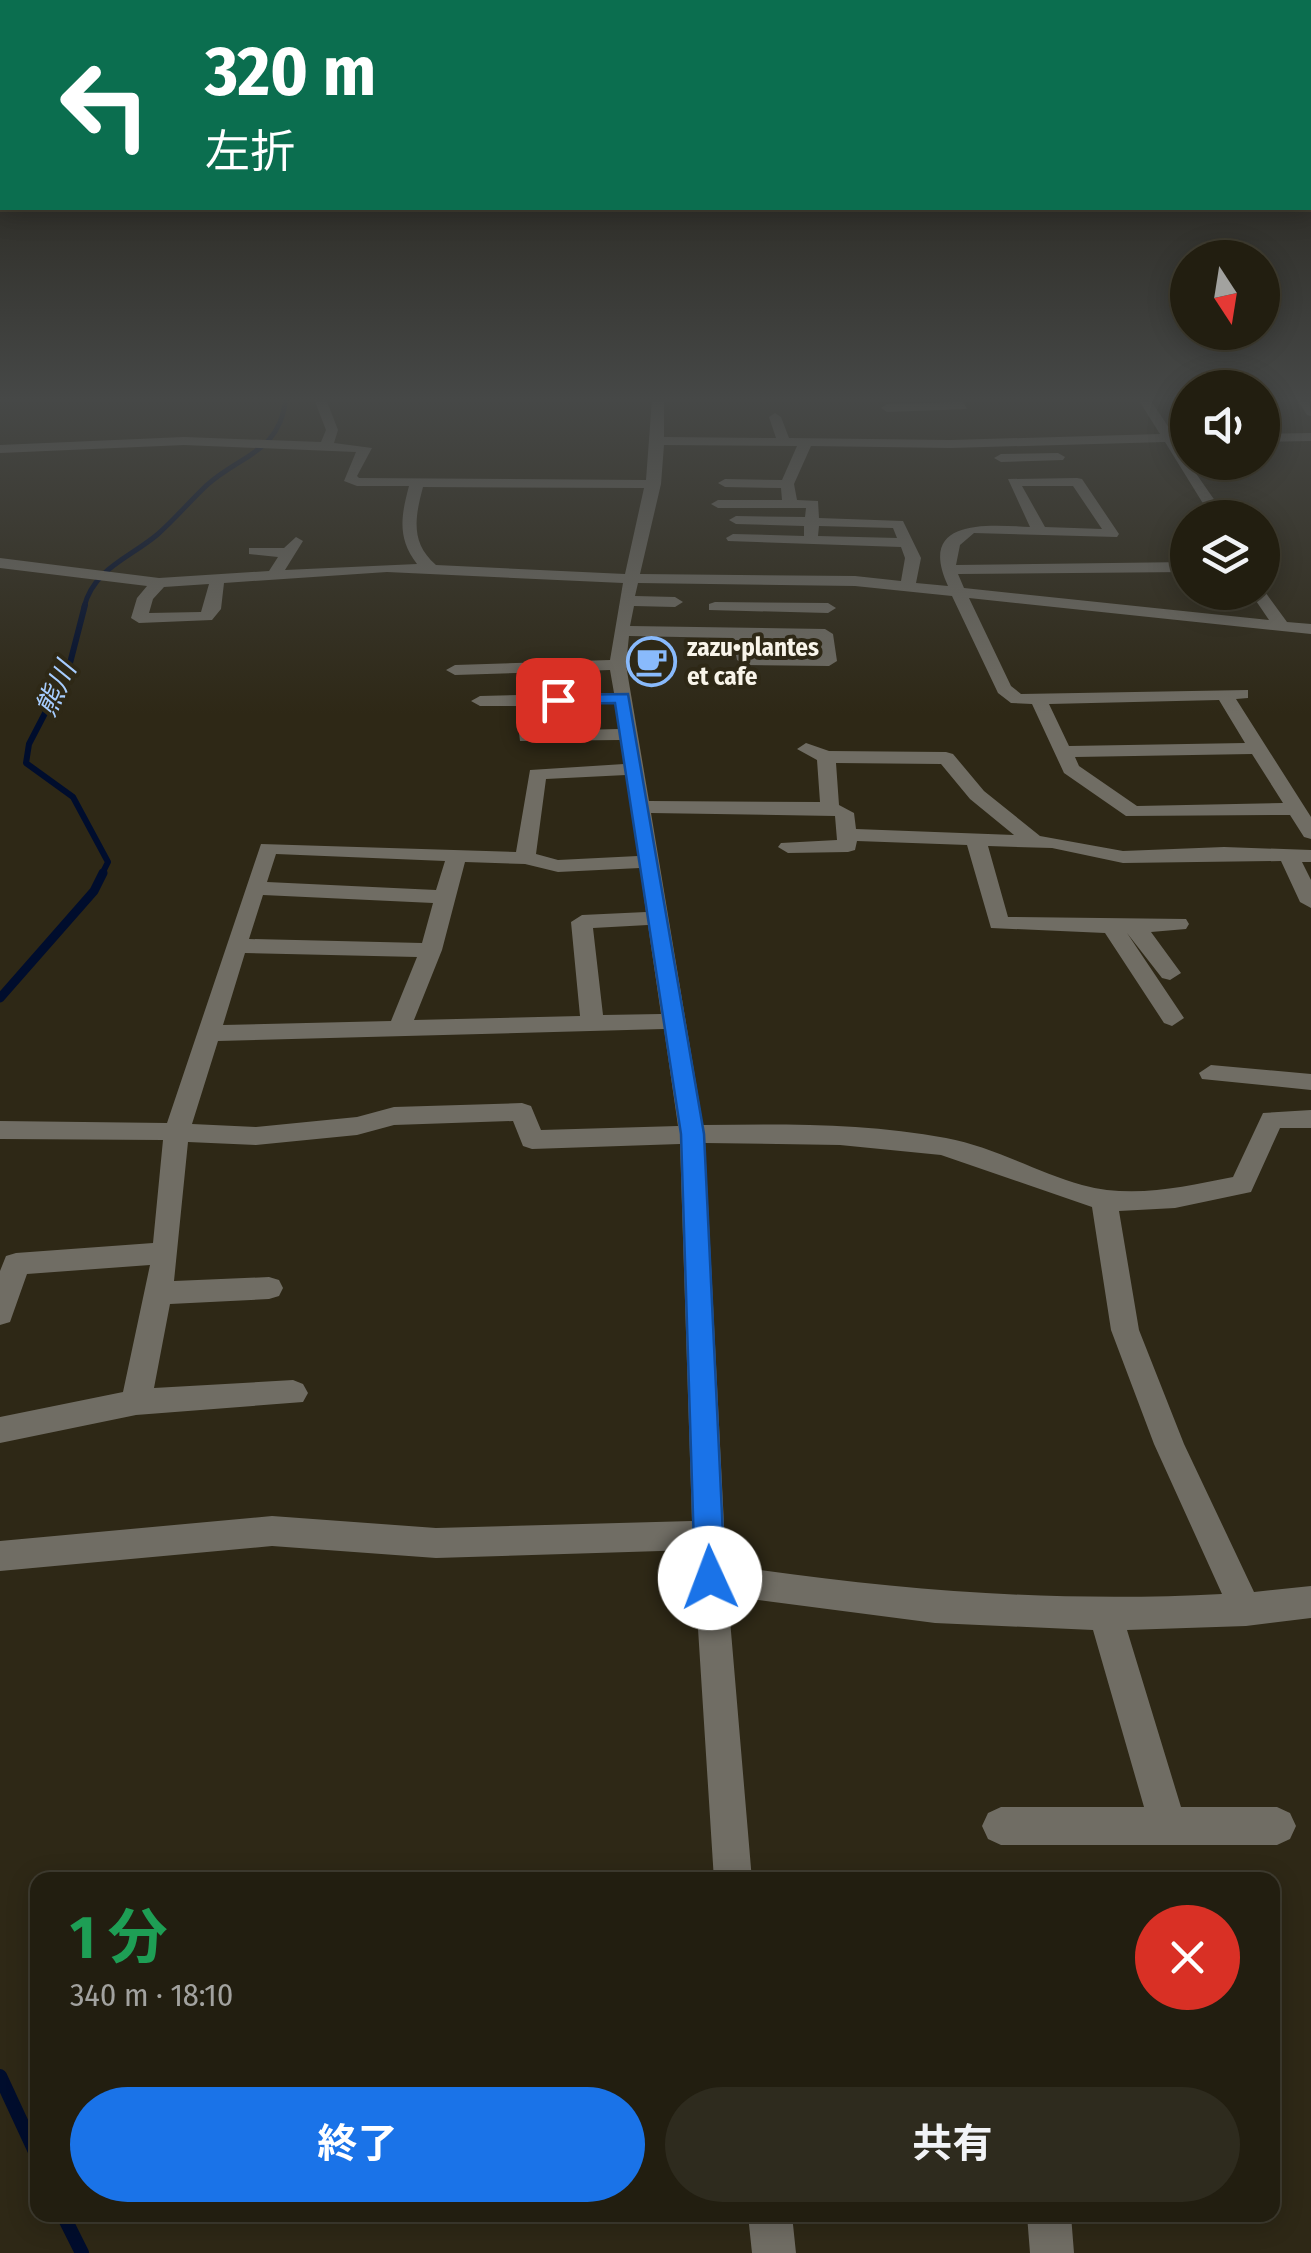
<!DOCTYPE html>
<html lang="ja">
<head>
<meta charset="utf-8">
<style>
	body { margin:0; font-family:"Fira Sans Condensed","Noto Sans JP",sans-serif; background:#2e2b1e; color:#f1f3f6; height:100vh; display:flex; flex-direction:column; font-size:38px; white-space:nowrap }
	* { box-sizing:border-box; margin:0 }
	p { font-size:32px; color:#a2a29f }
	.icon { flex:none; width:55px; height:55px; fill:none; stroke:currentColor; stroke-width:2; stroke-linecap:round; stroke-linejoin:round }
	.map { position:relative; flex:1; overflow:hidden }
	.drawer { position:absolute; left:30px; top:1872px; width:1250px; height:350px; display:flex; flex-direction:column; background:#221e10; border-radius:20px; box-shadow:0 5px 25px #0003,0 0 0 2px #3f3c30 }
	.drawer>* { flex:none }
	.banner { position:absolute; left:0px; top:0px; width:1312px; height:210px; box-shadow:0 5px 25px #0003,0 0 0 2px #3f3c30; background:#0b6e4f; color:#fff; overflow:hidden }
	.needle { width:65px; rotate:168deg }
	.tools { position:absolute; left:1170px; top:240px; display:grid; gap:20px }
	.tools a { display:grid; place-items:center; width:110px; height:110px; border-radius:50%; background:#221e10; box-shadow:0 5px 25px #0003,0 0 0 2px #3f3c30; font-size:50px }
	.pin { position:absolute; display:grid; place-items:center; width:85px; height:85px; color:#fff; margin:-42px; border-radius:20px; box-shadow:0 5px 15px #0006 }
	.me { position:absolute; width:110px; margin:-55px; rotate:358deg; stroke-linejoin:round; filter:drop-shadow(0 0 8px #0008) }
	.turn { display:flex; align-items:center; gap:35px; height:210px; padding:0 40px; font-size:45px }
	.turn .icon { width:130px; height:130px; stroke-width:2.5 }
	.turn b { display:block; font-size:70px; line-height:85px }
	.round { display:grid; place-items:center; flex:none; width:105px; height:105px; border-radius:52px; background:#2e2b1e }
	.head { display:flex; align-items:center; justify-content:space-between; height:170px; padding:0 40px }
	h1 { font-size:60px; font-weight:700; line-height:75px; color:#1e9e55 }
	.primary-button { display:flex; gap:20px; margin-top:auto; padding:20px 40px }
	.primary-button a { flex:1; height:115px; border-radius:60px; background:#1a73e8; color:#fff; font-size:40px; font-weight:700; line-height:115px; text-align:center }
	.primary-button a+a { background:#2e2b1e; color:#f1f3f6 }
	.map>svg:first-child { display:block }
	.lines { fill:none; stroke-linecap:round; stroke-linejoin:round }
	.stream-far3 { stroke:#000d2d; stroke-width:5 }
	.stream-far2 { stroke:#000d2d; stroke-width:6 }
	.stream-far1 { stroke:#000d2d; stroke-width:9 }
	.stream { stroke:#000d2d; stroke-width:14 }
	.minor { fill:#706d64; fill-rule:evenodd }
	.route { fill:#1a73e8; stroke:#114b97; stroke-width:2.5 }
	.labels { text-anchor:middle; dominant-baseline:central; stroke-width:8; stroke-linejoin:round; paint-order:stroke }
	.far-poi-label { font-size:25px; font-weight:bold; fill:#f8f4e9; stroke:#2e2816; text-anchor:start }
	.far-water-label { font-size:28px; font-style:italic; fill:#a7cdff; stroke:#2e2816 }
</style>
</head>
<body>
<div class="map">
<svg width="1311" height="2253" viewBox="0 0 1311 2253">
	<rect width="100%" height="100%" fill="#2e2816"/>
	<g class="lines">
		<path class="stream-far3" d="M 84,607 C 94,568 130,558 158,534 C 175,519 190,501 207,485 C 242,454 279,453 286,399"/>
		<path class="stream-far2" d="M 85,605 L 69,667 L 29,744 L 26,763 L 73,797 L 108,862 L 101,876"/>
		<path class="stream-far1" d="M 0,998 L 94,891 L 103,873"/>
		<path class="stream" d="M 0,2076 L 38,2158
			M 63,2215 L 82,2253"/>
		<path class="minor" d="M 314,399 L 326,399 L 338,430 L 334,443 L 372,448 L 357,476 L 359,478 L 646,480 L 652,399 L 664,399 L 664,437 L 776,438 L 769,417 L 775,413 L 781,417 L 789,438 L 951,440 L 1160,434 L 1138,399 L 1150,399 L 1173,434 L 1188,433 L 1188,441 L 1177,441 L 1188,462 L 1227,518 L 1212,518 L 1165,442 L 951,448 L 811,446 L 794,484 L 797,500 L 818,501 L 819,518 L 903,521 L 921,558 L 916,583 L 948,586 C 916,517 989,525 1030,527 L 1008,479 L 1077,478 L 1082,479 L 1119,534 L 1117,537 L 974,533 L 960,545 L 956,565 L 1188,562 L 1188,572 L 958,574 L 964,588 L 1269,620 L 1250,592 L 1262,592 L 1263,589 L 1287,622 L 1311,624 L 1311,634 L 969,598 L 1011,686 L 1021,694 L 1248,690 L 1248,698 L 1236,699 L 1311,817 L 1311,839 L 1304,837 L 1290,815 L 1126,816 L 1064,773 L 1032,704 L 1011,703 L 998,693 L 952,596 L 855,586 L 638,583 L 635,596 L 675,597 L 683,602 L 675,607 L 634,606 L 630,626 L 825,629 L 833,634 L 837,661 L 829,666 L 745,665 L 737,660 L 733,638 L 629,636 L 626,665 L 649,801 L 820,802 L 817,760 L 797,749 L 806,743 L 829,751 L 946,752 L 953,754 L 984,791 L 1040,836 L 1123,851 L 1224,847 L 1311,850 L 1311,862 L 1302,862 L 1311,880 L 1311,908 L 1300,902 L 1281,861 L 1123,863 L 1052,848 L 988,846 L 1008,917 L 1186,919 L 1189,924 L 1186,929 L 1151,932 L 1181,973 L 1170,980 L 1162,978 L 1127,933 L 1184,1018 L 1172,1026 L 1164,1023 L 1105,933 L 991,928 L 967,845 L 857,841 L 855,850 L 848,852 L 788,853 L 778,847 L 781,843 L 837,840 L 835,816 L 651,813 L 703,1125 C 783,1124 867,1123 946,1138 C 994,1147 1036,1172 1082,1185 C 1133,1199 1182,1187 1233,1177 L 1263,1113 L 1311,1110 L 1311,1128 L 1280,1128 L 1251,1192 L 1175,1208 L 1119,1211 L 1139,1330 L 1184,1444 L 1254,1592 L 1311,1586 L 1311,1618 L 1246,1626 L 1127,1630 L 1181,1807 L 1277,1807 L 1290,1813 L 1296,1826 L 1290,1839 L 1277,1845 L 1001,1845 L 988,1839 L 982,1826 L 988,1813 L 1001,1807 L 1144,1807 L 1093,1630 L 935,1623 L 728,1596 L 752,1880 L 714,1880 L 693,1550 L 436,1558 L 272,1546 L 0,1571 L 0,1541 L 272,1516 L 436,1528 L 692,1521 L 680,1144 L 532,1149 L 523,1146 L 513,1121 L 394,1125 L 357,1135 L 256,1145 L 188,1142 L 174,1281 L 269,1277 L 279,1280 L 283,1288 L 279,1296 L 269,1299 L 170,1304 L 154,1388 L 293,1380 L 303,1384 L 308,1393 L 303,1402 L 136,1415 L 0,1443 L 0,1417 L 123,1392 L 150,1265 L 27,1274 L 10,1322 L 0,1325 L 0,1271 L 6,1256 L 16,1253 L 153,1243 L 163,1140 L 0,1139 L 0,1121 L 167,1123 L 261,844 L 516,852 L 530,770 L 624,764 L 621,740 L 520,741 L 516,706 L 480,706 L 471,701 L 480,696 L 614,693 L 610,670 L 455,675 L 446,670 L 455,665 L 610,660 L 623,583 L 387,572 L 224,583 L 221,609 L 212,620 L 139,623 L 131,618 L 137,598 L 147,586 L 0,568 L 0,558 L 159,578 L 269,571 L 278,557 L 249,554 L 249,548 L 284,548 L 296,537 L 303,541 L 285,570 L 417,564 C 397,538 401,516 409,486 L 357,486 L 344,481 L 356,452 L 184,445 L 0,453 L 0,445 L 184,437 L 321,442 L 326,430 ZM 664,445 L 797,446 L 782,480 L 725,479 L 718,483 L 725,487 L 781,488 L 782,500 L 718,500 L 711,504 L 718,508 L 806,508 L 805,517 L 736,516 L 729,520 L 736,524 L 804,526 L 804,536 L 733,534 L 726,538 L 728,541 L 901,547 L 905,558 L 901,581 L 855,576 L 640,574 L 661,484 ZM 1022,486 L 1073,486 L 1102,529 L 1045,527 ZM 423,487 L 644,488 L 625,574 L 436,565 C 410,543 415,517 423,487 ZM 819,526 L 893,528 L 897,538 L 818,536 ZM 209,584 L 201,612 L 149,613 L 153,599 L 164,587 ZM 750,638 L 817,639 L 820,656 L 753,655 ZM 1219,700 L 1245,743 L 1069,746 L 1049,704 ZM 615,703 L 619,729 L 535,731 L 534,705 ZM 1252,754 L 1283,803 L 1137,806 L 1079,766 L 1075,757 ZM 836,763 L 941,764 L 970,799 L 1014,835 L 856,829 L 854,813 L 839,805 ZM 626,775 L 638,856 L 558,860 L 536,854 L 546,779 ZM 276,854 L 445,861 L 436,890 L 267,882 ZM 465,862 L 525,864 L 558,872 L 640,868 L 646,912 L 582,915 L 571,922 L 580,1016 L 414,1020 L 442,950 ZM 263,895 L 433,903 L 422,943 L 249,939 ZM 648,925 L 661,1014 L 603,1015 L 593,928 ZM 245,953 L 417,957 L 391,1021 L 223,1025 ZM 664,1029 L 678,1126 L 541,1130 L 531,1106 L 522,1103 L 394,1107 L 357,1117 L 256,1127 L 192,1124 L 218,1041 ZM 705,1143 L 840,1145 L 941,1155 L 1092,1207 L 1111,1330 L 1154,1444 L 1222,1594 C 1055,1603 891,1590 726,1565 Z
			M 1297,399 L 1309,399 L 1311,416 L 1307,415 Z
			M 963,402 L 967,409 L 887,412 L 881,408 L 887,404 Z
			M 1311,433 L 1311,441 L 1262,442 L 1262,434 Z
			M 1058,453 L 1065,457 L 1063,460 L 1001,462 L 994,458 L 1001,454 Z
			M 715,602 L 828,603 L 836,608 L 828,613 L 709,610 L 709,604 Z
			M 1211,1065 L 1311,1074 L 1311,1090 L 1202,1079 L 1199,1073 Z
			M 748,2215 L 792,2215 L 796,2253 L 752,2253 Z
			M 1027,2215 L 1071,2215 L 1074,2253 L 1030,2253 Z"/>
	</g>
	<linearGradient id="sky" x2="0" y2="1"><stop stop-color="#19160c"/><stop offset="0.56" stop-color="#464847"/><stop offset="1" stop-color="#464847" stop-opacity="0"/></linearGradient>
	<rect width="1311" height="714" fill="url(#sky)"/>
	<path class="route" d="M 628,694 L 704,1134 L 725,1578 L 721,1588 L 710,1592 L 700,1588 L 695,1578 L 681,1134 L 615,703 L 558,704 L 550,700 L 558,695 Z"/>
	<defs>
		<symbol id="cafe-ring" viewBox="-11 -11 22 22"><circle r="9.5" fill="#2e2816" stroke="#89bafc" stroke-width="1.5"/><path d="M-5.5-4.5H6V0H3Q3 3.5 0 3.5H-2.5Q-5.5 3.5-5.5 0ZM3-3.2v2h1.7v-2ZM-6 4.5H4V6H-6Z" fill="#89bafc"/></symbol>
	</defs>
	<g fill-rule="evenodd">
		<use href="#cafe-ring" x="624" y="634" width="55" height="55"/>
	</g>
	<g class="labels">
		<g class="far-poi-label">
			<text x="687" y="648">zazu•plantes<tspan x="687" dy="29">et cafe</tspan></text>
		</g>
		<g class="far-water-label">
			<text transform="translate(56 689) rotate(-65)">熊川</text>
		</g>
	</g>
</svg>
<div class="tools">
<a><svg class="needle" viewBox="-14 -14 28 28"><path d="M0-13l5 13h-10z" fill="#e53935"/><path d="M0 13l5-13h-10z" fill="#a2a29f"/></svg></a>
<a><svg class="icon" aria-label="sound" viewBox="0 0 24 24"><path d="M4 9h4l5-4v14l-5-4H4zM17 9q2 3 0 6"/></svg></a>
<a><svg class="icon" aria-label="layers" viewBox="0 0 24 24"><path d="M12 4l9 5-9 5-9-5zM3 14l9 5 9-5"/></svg></a>
</div>
<div class="pin" style="left:558px;top:700px;background:#d93025"><svg class="icon" aria-label="arrive" viewBox="0 0 24 24"><path d="M6 21V4h12l-3 4 3 4H6"/></svg></div>
<svg class="me" style="left:710px;top:1578px" viewBox="-20 -20 40 40"><circle r="19" fill="#fff"/><path d="M0-13L10 11 0 6-10 11z" fill="#1a73e8"/></svg>
<div class="banner">
<div class="turn"><svg class="icon" aria-label="left" viewBox="0 0 24 24"><path d="M17 20v-9H6M10 6l-5 5 5 5"/></svg><div><b>320 m</b>左折</div></div>
</div>
<section class="drawer">
<div class="head"><div><h1>1 分</h1><p>340 m · 18:10</p></div><a class="round" style="background:#d93025;color:#fff"><svg class="icon" aria-label="close" viewBox="0 0 24 24"><path d="M6 6l12 12M18 6L6 18"/></svg></a></div>
<div class="primary-button"><a>終了</a><a>共有</a></div>
</section>
</div>
</body>
</html>
